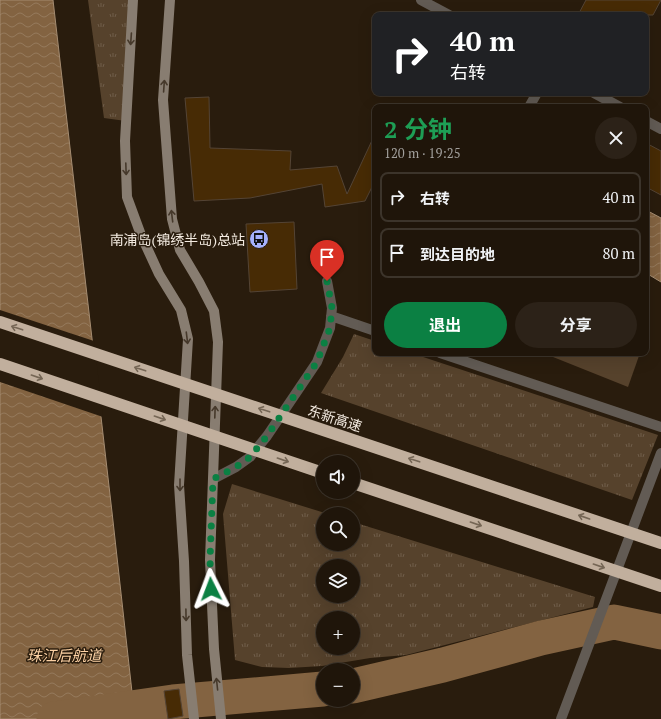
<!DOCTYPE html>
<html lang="zh">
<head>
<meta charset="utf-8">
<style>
	body { margin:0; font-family:"PT Serif","Noto Sans SC",serif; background:#2c2218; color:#f1f3f6; height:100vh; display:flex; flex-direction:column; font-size:15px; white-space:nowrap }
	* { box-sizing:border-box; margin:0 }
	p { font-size:13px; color:#a19f9c }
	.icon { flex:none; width:22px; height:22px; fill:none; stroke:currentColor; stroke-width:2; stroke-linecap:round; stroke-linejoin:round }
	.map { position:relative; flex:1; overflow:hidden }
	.panel { position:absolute; left:372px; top:104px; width:277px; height:252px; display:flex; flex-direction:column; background:#1f150a; border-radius:8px; box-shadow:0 4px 16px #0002,0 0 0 1px #3c342b }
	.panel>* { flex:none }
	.guide { position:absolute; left:372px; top:12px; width:277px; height:84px; border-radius:8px; box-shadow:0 4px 16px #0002,0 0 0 1px #3c342b; background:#202124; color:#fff; overflow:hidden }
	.controls { position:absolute; left:316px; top:455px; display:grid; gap:8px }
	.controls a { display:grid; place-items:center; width:44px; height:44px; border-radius:50%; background:#1f150a; box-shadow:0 4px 16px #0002,0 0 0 1px #3c342b; font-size:20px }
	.pin { position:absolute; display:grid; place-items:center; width:34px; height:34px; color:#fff; margin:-41px -17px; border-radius:50% 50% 50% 0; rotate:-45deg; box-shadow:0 0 4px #0007 }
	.pin .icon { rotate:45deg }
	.me { position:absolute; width:44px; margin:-22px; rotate:357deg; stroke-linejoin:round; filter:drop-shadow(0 0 3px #0008) }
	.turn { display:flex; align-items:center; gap:14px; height:84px; padding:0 12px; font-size:18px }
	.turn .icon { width:52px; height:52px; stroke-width:2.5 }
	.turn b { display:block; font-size:28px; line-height:34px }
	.round { display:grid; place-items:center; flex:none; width:42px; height:42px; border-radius:21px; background:#2c2218 }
	.summary { display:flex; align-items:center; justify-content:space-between; height:68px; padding:0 12px }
	h1 { font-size:24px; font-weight:700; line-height:30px; color:#1e9e55 }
	.button { display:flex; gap:8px; margin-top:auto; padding:8px 12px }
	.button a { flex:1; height:46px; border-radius:24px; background:#0b8043; color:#fff; font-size:16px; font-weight:700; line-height:46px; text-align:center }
	.button a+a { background:#2c2218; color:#f1f3f6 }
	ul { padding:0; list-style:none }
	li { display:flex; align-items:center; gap:12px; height:50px; margin:0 8px 6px; padding:0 4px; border:2px solid #3c342b; border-radius:8px }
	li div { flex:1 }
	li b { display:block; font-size:15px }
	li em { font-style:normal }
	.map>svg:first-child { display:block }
	.grass { fill:url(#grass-tufts); fill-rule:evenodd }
	.pitch { fill:#56422c }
	.water { fill:url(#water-waves); stroke:#a58c71 }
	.pier { fill:#291c0d }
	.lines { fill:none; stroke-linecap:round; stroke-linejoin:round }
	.river { stroke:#836341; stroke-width:35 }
	.building { fill:#472b05; stroke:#544435 }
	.street { stroke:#625b54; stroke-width:10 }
	.secondary { stroke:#887d71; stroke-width:10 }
	.highway { stroke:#c1af9d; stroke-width:12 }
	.oneway { stroke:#46392b }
	.oneway2 { stroke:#756655 }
	.route { stroke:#0b8043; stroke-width:7; stroke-dasharray:0 12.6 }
	.labels { text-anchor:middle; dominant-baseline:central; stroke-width:3; stroke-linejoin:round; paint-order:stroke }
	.poi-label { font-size:14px; fill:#f3eae0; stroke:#291c0d; text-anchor:end }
	.street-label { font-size:14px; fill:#f3eae0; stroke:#291c0d }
	.water-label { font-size:15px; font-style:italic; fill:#fcd1a4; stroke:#291c0d }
</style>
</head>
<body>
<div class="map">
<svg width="661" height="719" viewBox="0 0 661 719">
	<defs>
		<pattern id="grass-tufts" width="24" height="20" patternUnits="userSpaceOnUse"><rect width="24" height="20" fill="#56422c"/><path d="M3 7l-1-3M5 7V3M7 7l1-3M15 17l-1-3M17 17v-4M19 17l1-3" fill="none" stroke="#6f5d4a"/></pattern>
		<pattern id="water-waves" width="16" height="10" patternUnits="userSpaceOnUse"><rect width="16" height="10" fill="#836341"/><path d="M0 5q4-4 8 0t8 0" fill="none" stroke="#957a5c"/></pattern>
	</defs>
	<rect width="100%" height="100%" fill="#291c0d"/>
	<path class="grass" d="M 88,0 L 134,0 L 126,121 L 104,118 Z
		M 354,334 L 375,341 L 375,353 L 411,353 L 658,435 L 632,500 L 321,393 L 343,357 Z
		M 232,484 L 328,514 L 323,514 L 323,544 L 353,544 L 353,522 L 595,597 L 593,607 L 406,655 L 370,658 L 322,666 L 289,668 L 262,667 L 235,660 L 223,514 ZM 323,566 L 353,566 L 353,596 L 323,596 ZM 323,618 L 353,618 L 353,648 L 323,648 Z"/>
	<path class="pitch" d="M 543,353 L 640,353 L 628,387 Z"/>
	<path class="water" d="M 0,0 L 53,0 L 112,512 L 135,719 L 0,719 Z
		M 646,210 L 661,218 L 661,282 L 646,273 Z"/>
	<path class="pier" d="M 0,310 L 94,341 L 103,417 L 0,382 Z"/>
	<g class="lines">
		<path class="river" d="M 353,686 L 443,665 L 541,638 L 614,622 L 661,632
			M 54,719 L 173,702 L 323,689"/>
	</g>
	<path class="building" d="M 586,0 L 661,0 L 653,15 L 578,15 Z
		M 209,97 L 210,148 L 291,151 L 290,170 L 337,166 L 347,194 L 375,134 L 375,181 L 365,201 L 325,207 L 322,184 L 250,198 L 194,201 L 185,98 Z
		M 646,143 L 661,151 L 661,195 L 646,187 Z
		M 294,222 L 297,289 L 250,292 L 246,224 Z
		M 179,689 L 183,716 L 168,719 L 164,691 Z"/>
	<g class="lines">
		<path class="street" d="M 421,0 L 449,15
			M 594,93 L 620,107
			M 529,107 L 537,93
			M 646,121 L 661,129
			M 331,316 L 375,331
			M 440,353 L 661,427
			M 213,479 L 236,467 L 250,457 L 267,436 L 317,362 L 330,328 L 332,308 L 327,281
			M 561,719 L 661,453"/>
		<path class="secondary" d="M 133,0 L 125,141 L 127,197 L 141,235 L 159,274 L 181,310 L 188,339 L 179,485 L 184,561 L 187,655 L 194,719
			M 170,0 L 163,100 L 172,219 L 180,250 L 199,282 L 214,311 L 218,342 L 210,560 L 214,649 L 221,719"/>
		<path class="highway" d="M 0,322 L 661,543
			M 0,364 L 323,473
			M 353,483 L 661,586"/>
	</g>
	<defs><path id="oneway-shaft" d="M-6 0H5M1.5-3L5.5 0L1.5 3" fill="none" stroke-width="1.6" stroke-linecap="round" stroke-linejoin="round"/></defs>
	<g class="oneway">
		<use href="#oneway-shaft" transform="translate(131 39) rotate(94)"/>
		<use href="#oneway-shaft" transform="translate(164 86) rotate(-86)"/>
		<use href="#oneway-shaft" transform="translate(126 169) rotate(88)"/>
		<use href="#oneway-shaft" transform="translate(172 216) rotate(-97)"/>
		<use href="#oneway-shaft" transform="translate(187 338) rotate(83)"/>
		<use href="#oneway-shaft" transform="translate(215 412) rotate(-88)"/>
		<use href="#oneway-shaft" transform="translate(180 485) rotate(90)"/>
		<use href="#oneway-shaft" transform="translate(186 615) rotate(89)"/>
		<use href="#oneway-shaft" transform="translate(217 684) rotate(-96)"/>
	</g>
	<g class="oneway2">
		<use href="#oneway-shaft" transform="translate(17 328) rotate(-162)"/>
		<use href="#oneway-shaft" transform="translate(140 369) rotate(-162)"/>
		<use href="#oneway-shaft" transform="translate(37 377) rotate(19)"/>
		<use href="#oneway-shaft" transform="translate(264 410) rotate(-162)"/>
		<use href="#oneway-shaft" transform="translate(160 418) rotate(19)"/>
		<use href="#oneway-shaft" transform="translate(283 460) rotate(19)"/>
		<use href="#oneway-shaft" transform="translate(414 460) rotate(-162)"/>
		<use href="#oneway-shaft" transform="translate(584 517) rotate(-161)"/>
		<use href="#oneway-shaft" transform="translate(476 524) rotate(19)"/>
		<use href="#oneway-shaft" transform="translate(599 566) rotate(19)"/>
	</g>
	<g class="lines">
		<path class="route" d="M 211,589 L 210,560 L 213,479 L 236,467 L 250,457 L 267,436 L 317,362 L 330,328 L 332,308 L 327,281"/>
	</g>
	<defs>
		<symbol id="bus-disc" viewBox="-11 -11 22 22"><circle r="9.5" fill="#a6b1fc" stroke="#291c0d"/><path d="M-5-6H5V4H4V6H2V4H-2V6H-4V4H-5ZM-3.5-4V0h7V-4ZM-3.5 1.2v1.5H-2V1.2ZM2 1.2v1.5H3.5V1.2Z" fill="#111"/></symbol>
	</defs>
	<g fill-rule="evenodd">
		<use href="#bus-disc" x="248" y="228" width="22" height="22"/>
	</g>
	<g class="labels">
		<g class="poi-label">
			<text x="245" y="239">南浦岛(锦绣半岛)总站</text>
		</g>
		<g class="street-label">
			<text transform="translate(335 418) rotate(18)">东新高速</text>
		</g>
		<g class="water-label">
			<text x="64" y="655">珠江后航道</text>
		</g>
	</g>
</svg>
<div class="controls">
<a><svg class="icon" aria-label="sound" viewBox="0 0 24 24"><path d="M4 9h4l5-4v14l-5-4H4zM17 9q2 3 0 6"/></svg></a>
<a><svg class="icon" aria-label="search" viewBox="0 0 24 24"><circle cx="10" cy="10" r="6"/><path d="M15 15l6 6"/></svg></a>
<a><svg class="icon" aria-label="layers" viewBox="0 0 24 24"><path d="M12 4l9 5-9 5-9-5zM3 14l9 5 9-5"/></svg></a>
<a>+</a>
<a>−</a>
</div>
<div class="pin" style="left:327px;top:281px;background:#d93025"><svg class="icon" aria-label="arrive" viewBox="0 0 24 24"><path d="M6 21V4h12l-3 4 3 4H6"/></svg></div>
<svg class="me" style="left:211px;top:589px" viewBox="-20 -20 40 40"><path d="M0-17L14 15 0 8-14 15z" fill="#0b8043" stroke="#fff" stroke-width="4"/></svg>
<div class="guide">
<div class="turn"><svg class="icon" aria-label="right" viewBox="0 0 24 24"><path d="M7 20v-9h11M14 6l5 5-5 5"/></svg><div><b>40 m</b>右转</div></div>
</div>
<section class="panel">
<div class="summary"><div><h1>2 分钟</h1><p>120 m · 19:25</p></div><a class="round"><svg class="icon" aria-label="close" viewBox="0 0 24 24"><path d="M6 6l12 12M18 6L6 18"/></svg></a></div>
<ul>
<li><svg class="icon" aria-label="right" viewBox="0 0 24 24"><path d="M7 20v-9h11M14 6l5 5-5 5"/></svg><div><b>右转</b></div><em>40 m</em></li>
<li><svg class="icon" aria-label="arrive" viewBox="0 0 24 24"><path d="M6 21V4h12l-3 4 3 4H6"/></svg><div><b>到达目的地</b></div><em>80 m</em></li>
</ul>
<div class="button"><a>退出</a><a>分享</a></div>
</section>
</div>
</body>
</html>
